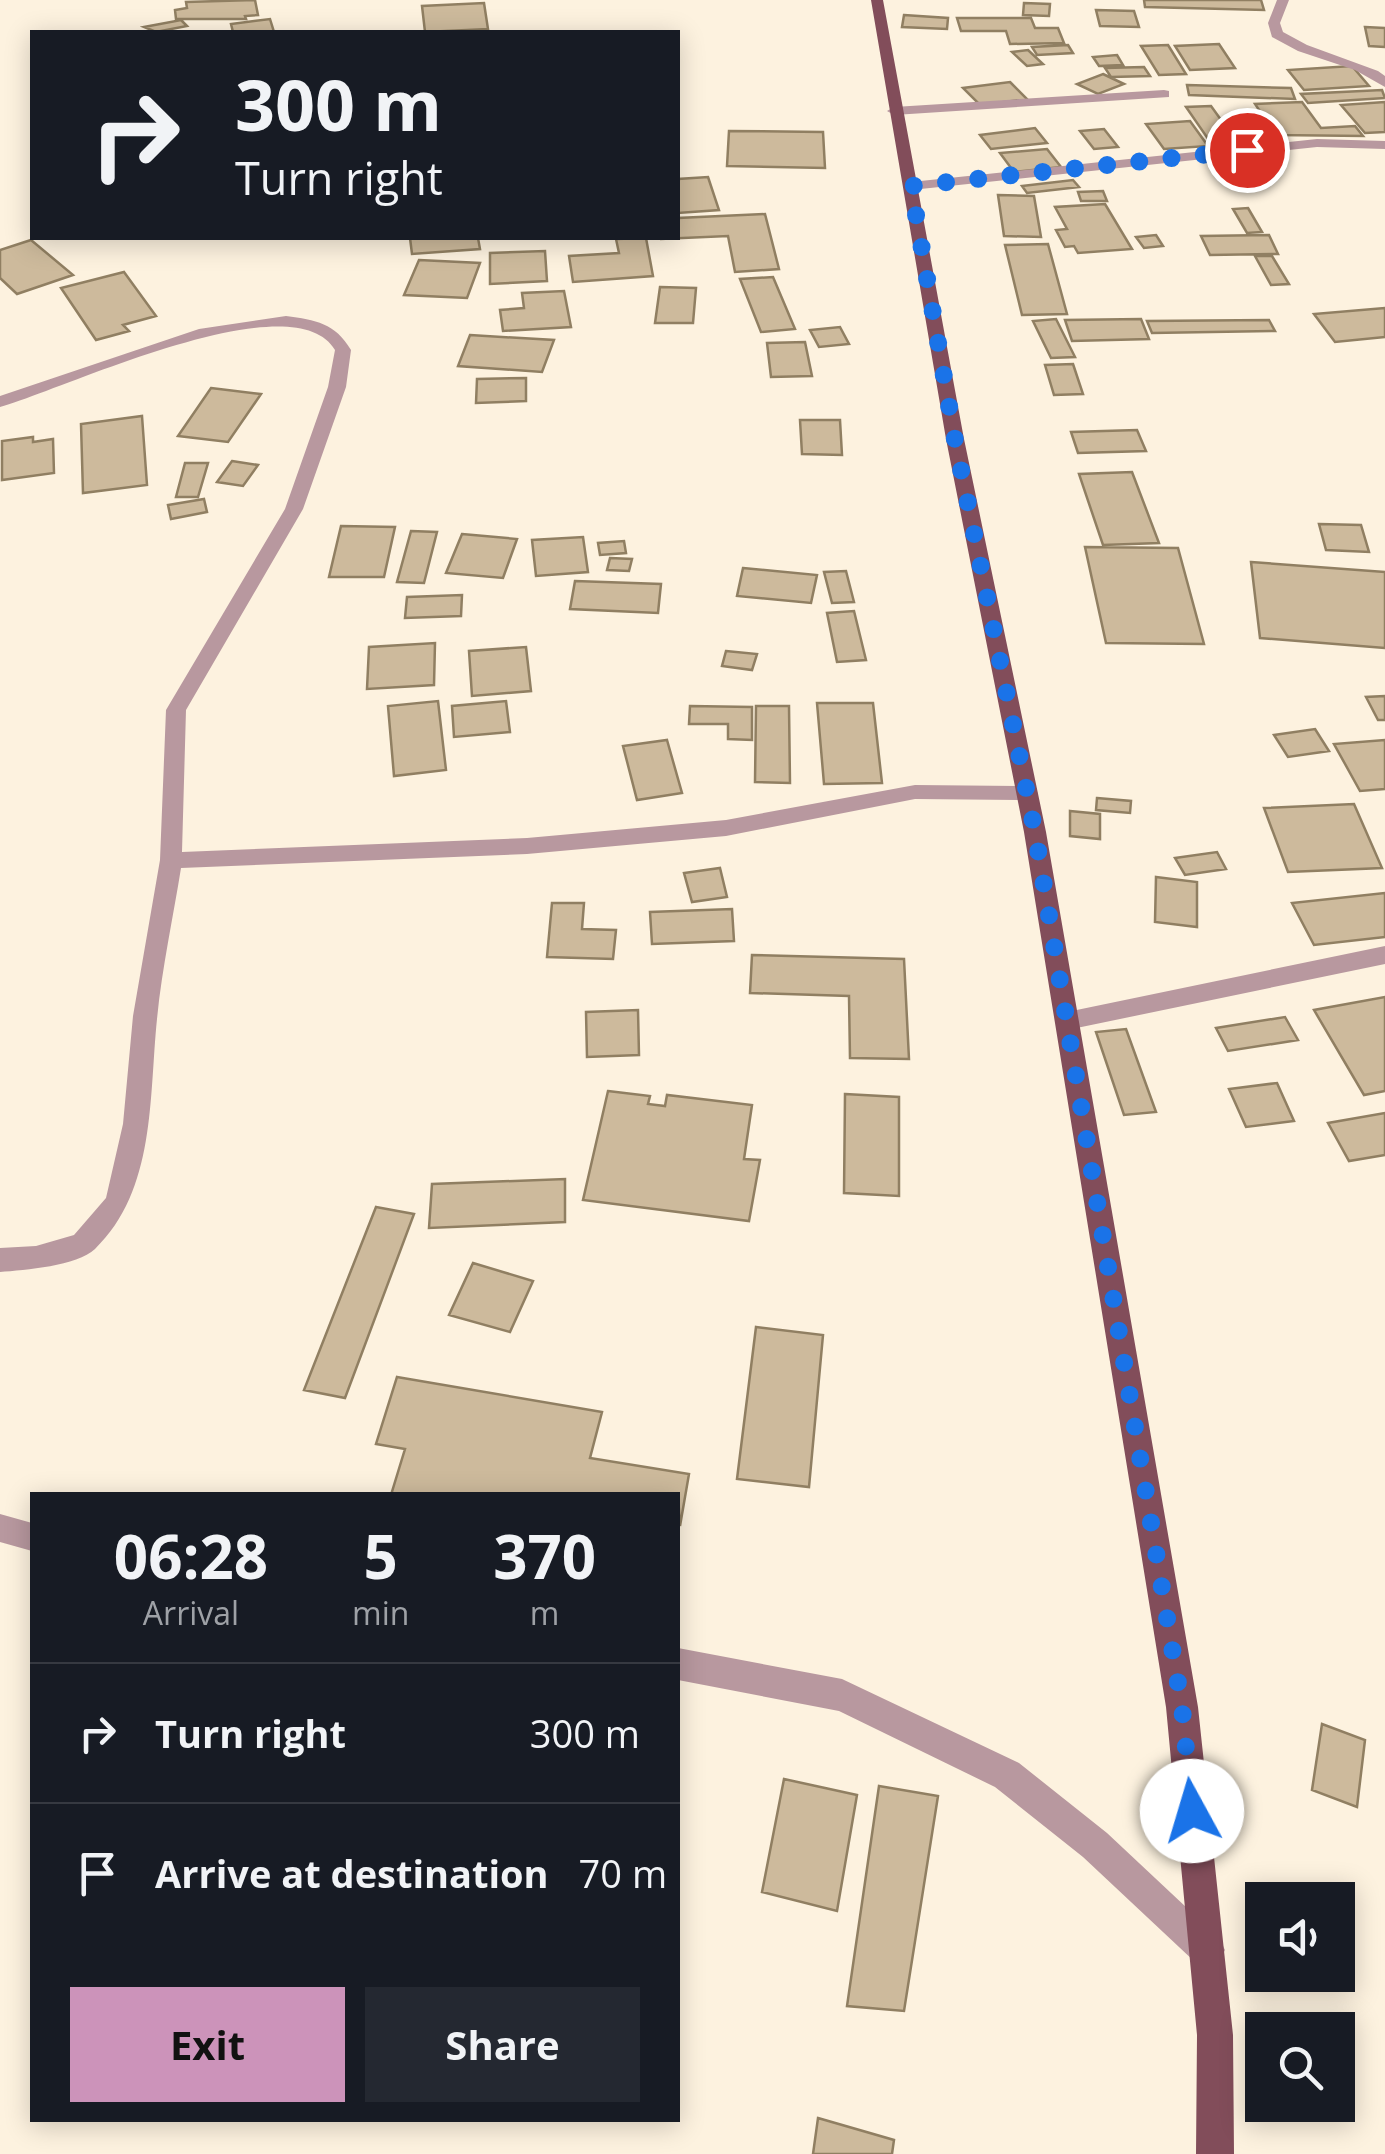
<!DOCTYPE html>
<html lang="en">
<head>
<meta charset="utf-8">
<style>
	body { margin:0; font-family:"Open Sans",sans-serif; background:#242831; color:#f1f3f6; height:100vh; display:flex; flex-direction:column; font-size:38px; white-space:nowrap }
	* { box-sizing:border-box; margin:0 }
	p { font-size:32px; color:#9ea1a6 }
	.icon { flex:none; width:55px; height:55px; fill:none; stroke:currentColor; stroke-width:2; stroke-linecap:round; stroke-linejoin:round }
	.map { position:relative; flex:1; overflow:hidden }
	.details { position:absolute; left:30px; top:1492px; width:650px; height:630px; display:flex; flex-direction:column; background:#171b24; border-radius:0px; box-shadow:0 5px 25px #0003 }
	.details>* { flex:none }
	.guide { position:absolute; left:30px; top:30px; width:650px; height:210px; border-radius:0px; box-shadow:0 5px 25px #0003; background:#171b24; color:#f1f3f6; overflow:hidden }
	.fabs { position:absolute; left:1245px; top:1882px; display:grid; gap:20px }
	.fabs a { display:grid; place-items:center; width:110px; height:110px; border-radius:0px; background:#171b24; box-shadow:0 5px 25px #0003; font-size:50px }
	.pin { position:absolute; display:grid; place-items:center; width:85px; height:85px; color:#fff; margin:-42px; border:5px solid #fff; border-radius:50%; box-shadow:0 2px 10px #0007 }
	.me { position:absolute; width:110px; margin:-55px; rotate:354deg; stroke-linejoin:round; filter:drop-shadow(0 0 8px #0008) }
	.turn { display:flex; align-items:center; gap:35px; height:210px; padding:0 40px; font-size:45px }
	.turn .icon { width:130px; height:130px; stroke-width:2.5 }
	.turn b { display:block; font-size:70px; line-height:85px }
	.eta { display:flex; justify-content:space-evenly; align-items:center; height:170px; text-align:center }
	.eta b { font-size:60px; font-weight:700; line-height:70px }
	.button { display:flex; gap:20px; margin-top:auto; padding:20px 40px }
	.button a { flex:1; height:115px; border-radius:0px; background:#cc93ba; color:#111; font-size:40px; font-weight:700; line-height:115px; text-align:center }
	.button a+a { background:#242831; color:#f1f3f6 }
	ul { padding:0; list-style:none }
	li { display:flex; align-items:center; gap:30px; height:140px; padding:0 40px; border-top:2px solid #363941 }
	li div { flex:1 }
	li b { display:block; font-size:38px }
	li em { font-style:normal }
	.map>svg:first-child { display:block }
	.building { fill:#cdba9c; stroke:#907f62; stroke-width:2.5 }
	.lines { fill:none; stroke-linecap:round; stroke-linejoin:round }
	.street { fill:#b8989f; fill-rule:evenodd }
	.primary { fill:#824d5a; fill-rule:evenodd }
	.route { stroke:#1a73e8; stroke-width:18; stroke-dasharray:0 32.4 }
</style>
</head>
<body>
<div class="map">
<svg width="1385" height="2154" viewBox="0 0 1385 2154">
	<rect width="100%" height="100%" fill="#fdf2df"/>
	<path class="building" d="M 255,0 L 258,15 L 245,16 L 246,19 L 176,19 L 175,10 L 187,8 L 186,2 Z
		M 1144,0 L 1261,0 L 1264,10 L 1145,7 Z
		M 484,3 L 488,29 L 425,32 L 422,6 Z
		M 1024,3 L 1050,4 L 1049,16 L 1023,15 Z
		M 1096,10 L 1134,11 L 1139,27 L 1100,26 Z
		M 904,15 L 948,18 L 947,29 L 902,27 Z
		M 957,18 L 1031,18 L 1035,28 L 1058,28 L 1064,43 L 1010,44 L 1006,31 L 961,31 Z
		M 270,19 L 274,32 L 233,32 L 231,24 Z
		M 181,20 L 187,26 L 156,32 L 144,27 Z
		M 1365,27 L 1385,28 L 1385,47 L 1369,46 Z
		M 1219,44 L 1235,68 L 1190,70 L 1175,46 Z
		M 1068,45 L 1073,53 L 1037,55 L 1032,47 Z
		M 1168,45 L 1186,74 L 1159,75 L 1141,46 Z
		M 1028,50 L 1043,64 L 1027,66 L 1012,52 Z
		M 1117,55 L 1123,65 L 1099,66 L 1093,57 Z
		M 1352,66 L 1369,86 L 1304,90 L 1288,70 Z
		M 1144,67 L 1150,76 L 1111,77 L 1105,68 Z
		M 1103,74 L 1124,84 L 1098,94 L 1077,84 Z
		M 1010,82 L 1027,99 L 980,105 L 963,88 Z
		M 1187,85 L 1291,88 L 1295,99 L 1189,95 Z
		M 1382,90 L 1385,98 L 1308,103 L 1301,94 Z
		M 1302,102 L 1321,128 L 1355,126 L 1363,136 L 1276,135 L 1255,104 Z
		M 1385,102 L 1385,132 L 1365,133 L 1341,105 Z
		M 1211,106 L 1229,131 L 1253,129 L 1264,143 L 1215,149 L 1186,107 Z
		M 1190,121 L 1208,146 L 1164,149 L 1146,124 Z
		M 1035,128 L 1047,143 L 991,149 L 980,135 Z
		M 1104,129 L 1118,147 L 1094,149 L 1080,131 Z
		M 729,131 L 823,132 L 825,168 L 727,166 Z
		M 1047,149 L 1061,167 L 1014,172 L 1000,153 Z
		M 708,177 L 719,210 L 678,213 L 678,179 Z
		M 1073,180 L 1079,187 L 1027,193 L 1022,186 Z
		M 1103,191 L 1107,201 L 1081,201 L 1078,192 Z
		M 998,195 L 1034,196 L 1041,237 L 1004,236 Z
		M 1105,204 L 1132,249 L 1078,253 L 1074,246 L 1065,247 L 1056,230 L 1067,229 L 1055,207 Z
		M 1248,208 L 1262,232 L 1247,233 L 1233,209 Z
		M 765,214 L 779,269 L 735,272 L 728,236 L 660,239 L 678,238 L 678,218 Z
		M 1156,235 L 1163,246 L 1144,248 L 1136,237 Z
		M 1269,235 L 1278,254 L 1210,255 L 1201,236 Z
		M 410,238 L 478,238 L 480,249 L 412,254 Z
		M 646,238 L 653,276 L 573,282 L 569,256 L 619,253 L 616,239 Z
		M 31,240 L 73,275 L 17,294 L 0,278 L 0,250 Z
		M 1048,244 L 1067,314 L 1022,315 L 1005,245 Z
		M 545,251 L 547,281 L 490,284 L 490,253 Z
		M 1255,256 L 1272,256 L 1289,284 L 1271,285 Z
		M 419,260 L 480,263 L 467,298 L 404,295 Z
		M 124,272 L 156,316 L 123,325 L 129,331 L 96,340 L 61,288 Z
		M 773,277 L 795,329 L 761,332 L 740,279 Z
		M 660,287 L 696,288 L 693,323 L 655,323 Z
		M 564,291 L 571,327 L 503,331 L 500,310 L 524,308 L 522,293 Z
		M 1385,308 L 1385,337 L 1335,342 L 1314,314 Z
		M 1056,319 L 1075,357 L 1051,358 L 1033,321 Z
		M 1141,319 L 1149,339 L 1072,341 L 1065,320 Z
		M 1269,320 L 1275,331 L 1152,333 L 1147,321 Z
		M 840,327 L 849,344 L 819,347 L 810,330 Z
		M 470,335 L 554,340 L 542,372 L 458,366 Z
		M 805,342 L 812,376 L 771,377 L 767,343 Z
		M 1073,364 L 1083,394 L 1054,395 L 1045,365 Z
		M 526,378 L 526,401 L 476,403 L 477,379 Z
		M 211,388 L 261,394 L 228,442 L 178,436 Z
		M 142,416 L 147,485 L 83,493 L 81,424 Z
		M 800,420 L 840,420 L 842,455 L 802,454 Z
		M 1137,430 L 1146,451 L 1078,453 L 1071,432 Z
		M 33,437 L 33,442 L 53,439 L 54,473 L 2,480 L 2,441 Z
		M 232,461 L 258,465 L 243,486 L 217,482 Z
		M 185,463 L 208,463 L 198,497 L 176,497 Z
		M 1132,472 L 1159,543 L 1103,545 L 1079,474 Z
		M 204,499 L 207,512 L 171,519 L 168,505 Z
		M 1319,524 L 1361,525 L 1369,552 L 1326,550 Z
		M 341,526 L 395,527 L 384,577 L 329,577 Z
		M 411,531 L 437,532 L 424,583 L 397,582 Z
		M 462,534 L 517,539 L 503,578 L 446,573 Z
		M 583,537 L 588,572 L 536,576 L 532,540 Z
		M 624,541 L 626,553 L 600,555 L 598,543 Z
		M 1085,547 L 1178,548 L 1204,644 L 1106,643 Z
		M 610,558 L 632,559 L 629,571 L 607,570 Z
		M 1251,562 L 1385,572 L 1385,648 L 1260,638 Z
		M 743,568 L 817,575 L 811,603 L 737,596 Z
		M 846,571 L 854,602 L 832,603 L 824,572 Z
		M 575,581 L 661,584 L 658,613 L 570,609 Z
		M 462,595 L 461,616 L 405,618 L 407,597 Z
		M 854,611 L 866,660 L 837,662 L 827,613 Z
		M 435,643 L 434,685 L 367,689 L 369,647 Z
		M 526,647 L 531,691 L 472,696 L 469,651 Z
		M 726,651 L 757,654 L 752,670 L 722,666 Z
		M 1385,696 L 1385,720 L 1378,720 L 1366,697 Z
		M 438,701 L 446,770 L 394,776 L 388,706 Z
		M 506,701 L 510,732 L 454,737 L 452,706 Z
		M 817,703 L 873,703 L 882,783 L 824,784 Z
		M 690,706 L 752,707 L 752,740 L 728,739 L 728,724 L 689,724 Z
		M 756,706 L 789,706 L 790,783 L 755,782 Z
		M 1315,729 L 1329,751 L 1288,757 L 1274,735 Z
		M 667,740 L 682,793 L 637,800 L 623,746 Z
		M 1385,740 L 1385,789 L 1360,791 L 1334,744 Z
		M 1097,798 L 1131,801 L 1130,813 L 1096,810 Z
		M 1354,804 L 1382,868 L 1288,872 L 1264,808 Z
		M 1070,811 L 1100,814 L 1100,839 L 1070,836 Z
		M 1217,852 L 1226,869 L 1185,875 L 1175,858 Z
		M 720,868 L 727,897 L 692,902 L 684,873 Z
		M 1156,877 L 1197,882 L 1197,927 L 1155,922 Z
		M 1385,893 L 1385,937 L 1314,945 L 1292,903 Z
		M 552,903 L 584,903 L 582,929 L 616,930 L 613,959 L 547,957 Z
		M 732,909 L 734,941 L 652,944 L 650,912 Z
		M 752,955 L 904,959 L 909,1059 L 850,1058 L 849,996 L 750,993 Z
		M 1385,997 L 1385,1091 L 1364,1095 L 1314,1010 Z
		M 638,1010 L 639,1055 L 587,1057 L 586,1012 Z
		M 1285,1017 L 1298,1040 L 1228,1051 L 1216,1028 Z
		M 1126,1029 L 1156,1112 L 1124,1115 L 1096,1032 Z
		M 1277,1083 L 1294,1121 L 1246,1127 L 1229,1089 Z
		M 608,1091 L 650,1096 L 648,1104 L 665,1106 L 667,1095 L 752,1105 L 744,1159 L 760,1160 L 749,1221 L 583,1200 Z
		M 845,1094 L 899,1097 L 899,1196 L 844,1193 Z
		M 1385,1113 L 1385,1155 L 1349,1161 L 1328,1123 Z
		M 565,1179 L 565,1222 L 429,1228 L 432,1184 Z
		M 376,1207 L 414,1214 L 345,1398 L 304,1390 Z
		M 473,1263 L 533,1281 L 510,1332 L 449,1315 Z
		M 756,1327 L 823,1335 L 809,1487 L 737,1479 Z
		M 397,1377 L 602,1412 L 590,1458 L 689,1474 L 680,1526 L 678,1495 L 391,1495 L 405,1449 L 376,1444 Z
		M 1322,1724 L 1365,1740 L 1357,1807 L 1312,1790 Z
		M 784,1779 L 857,1795 L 837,1911 L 762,1892 Z
		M 879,1786 L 938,1796 L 904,2011 L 847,2006 Z
		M 818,2118 L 894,2140 L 892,2154 L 813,2154 Z"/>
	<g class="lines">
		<path class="street" d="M 1277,0 L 1289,0 L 1280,23 L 1283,32 L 1307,45 L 1378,71 L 1385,76 L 1385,87 L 1355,70 L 1298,51 L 1272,37 L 1268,23 Z
			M 1164,90 L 1169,91 L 1169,97 L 894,115 L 887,111 L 894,107 Z
			M 1317,139 L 1385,141 L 1385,149 L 1317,147 L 911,190 L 904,186 L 911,182 Z
			M 286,316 C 316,320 335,323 351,350 L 346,387 L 303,509 L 186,710 L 182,852 L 527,838 L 726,820 L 915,785 L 1027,786 L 1038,793 L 1027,800 L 915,799 L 726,836 L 527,854 L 181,868 C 173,918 162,968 157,1019 C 149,1097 156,1190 95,1249 C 77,1266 25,1270 0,1272 L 0,1248 L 36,1246 L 74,1235 L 106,1198 L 123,1124 L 133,1016 L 160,860 L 166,710 L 285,509 L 328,387 L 335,350 C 293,279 62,390 0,407 L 0,396 L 199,329 Z
			M 1385,946 L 1385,964 L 1067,1030 L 1058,1028 L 1055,1021 L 1058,1014 L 1067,1012 Z
			M 0,1514 L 32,1523 L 32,1551 L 0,1542 Z
			M 678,1648 L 842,1679 L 1019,1763 L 1107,1833 L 1219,1938 L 1225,1950 L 1219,1962 L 1207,1968 L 1195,1962 L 1083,1857 L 995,1787 L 839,1711 L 678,1680 Z"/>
		<path class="primary" d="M 871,0 L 883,0 L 964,439 L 1046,832 L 1198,1707 L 1233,2035 L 1234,2154 L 1196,2154 L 1197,2035 L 1166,1707 L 1024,832 L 946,439 Z"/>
	</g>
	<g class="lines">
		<path class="route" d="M 1192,1811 L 1182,1707 L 1035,832 L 955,440 L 911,186 L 1247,150"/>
	</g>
</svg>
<div class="fabs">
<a><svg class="icon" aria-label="sound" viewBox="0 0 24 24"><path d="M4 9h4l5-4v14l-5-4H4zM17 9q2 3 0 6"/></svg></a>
<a><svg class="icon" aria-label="search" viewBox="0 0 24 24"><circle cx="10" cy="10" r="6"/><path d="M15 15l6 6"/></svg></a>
</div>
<div class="pin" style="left:1247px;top:150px;background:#d93025"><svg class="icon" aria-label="arrive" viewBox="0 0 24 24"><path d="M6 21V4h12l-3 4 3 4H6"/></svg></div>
<svg class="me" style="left:1192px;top:1811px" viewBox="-20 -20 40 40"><circle r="19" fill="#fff"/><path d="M0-13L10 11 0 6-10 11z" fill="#1a73e8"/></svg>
<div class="guide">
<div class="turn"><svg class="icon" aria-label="right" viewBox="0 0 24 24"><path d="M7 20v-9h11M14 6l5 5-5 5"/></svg><div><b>300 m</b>Turn right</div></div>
</div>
<section class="details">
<div class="eta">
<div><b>06:28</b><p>Arrival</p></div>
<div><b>5</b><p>min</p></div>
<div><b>370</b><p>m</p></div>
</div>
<ul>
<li><svg class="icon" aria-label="right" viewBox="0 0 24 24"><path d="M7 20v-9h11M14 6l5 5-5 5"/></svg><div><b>Turn right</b></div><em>300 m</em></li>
<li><svg class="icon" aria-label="arrive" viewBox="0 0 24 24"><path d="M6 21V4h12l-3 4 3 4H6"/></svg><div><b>Arrive at destination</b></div><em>70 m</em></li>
</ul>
<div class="button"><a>Exit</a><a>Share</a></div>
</section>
</div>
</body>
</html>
